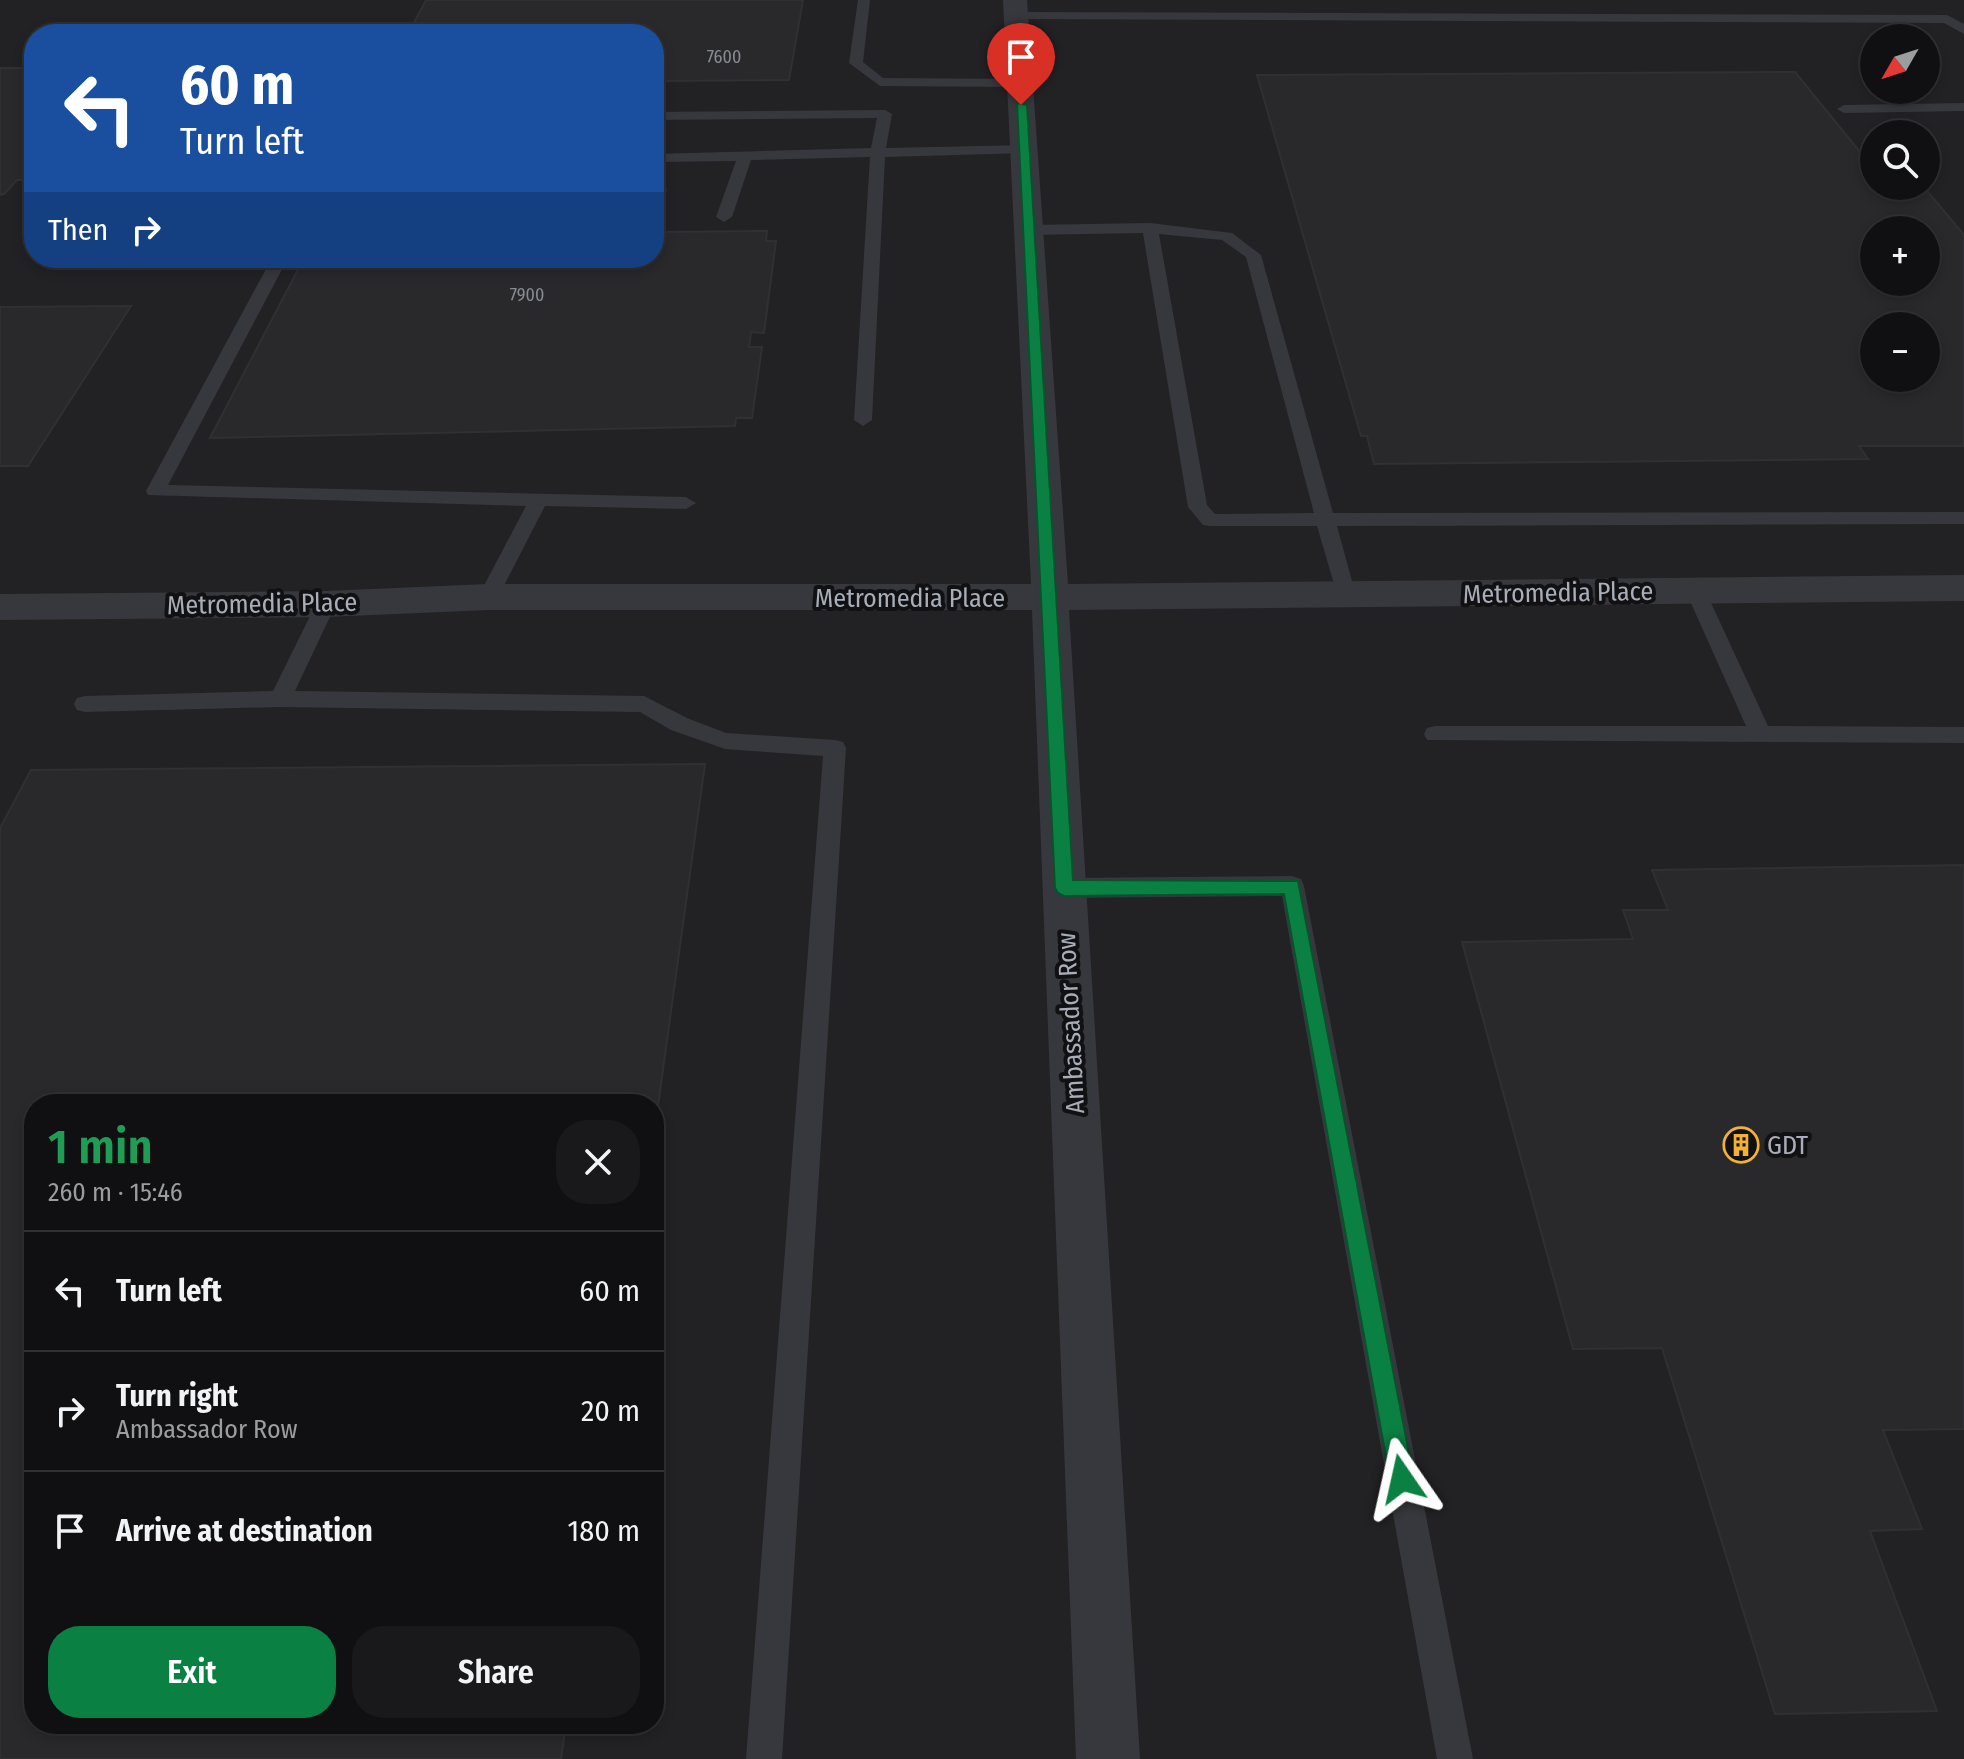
<!DOCTYPE html>
<html lang="en">
<head>
<meta charset="utf-8">
<style>
	body { margin:0; font-family:"Fira Sans Condensed",sans-serif; background:#19191b; color:#f1f3f6; height:100vh; display:flex; flex-direction:column; font-size:30px; white-space:nowrap }
	* { box-sizing:border-box; margin:0 }
	p { font-size:26px; color:#9c9d9f }
	.icon { flex:none; width:44px; height:44px; fill:none; stroke:currentColor; stroke-width:2; stroke-linecap:round; stroke-linejoin:round }
	.map { position:relative; flex:1; overflow:hidden }
	.details { position:absolute; left:24px; top:1094px; width:640px; height:640px; display:flex; flex-direction:column; background:#101012; border-radius:32px; box-shadow:0 4px 12px #0003,0 0 0 2px #303032 }
	.details>* { flex:none }
	.banner { position:absolute; left:24px; top:24px; width:640px; height:244px; border-radius:32px; box-shadow:0 4px 12px #0003,0 0 0 2px #303032; background:#1a4fa0; color:#fff; overflow:hidden }
	.needle { width:52px; rotate:231deg }
	.controls { position:absolute; left:1860px; top:24px; display:grid; gap:16px }
	.controls a { display:grid; place-items:center; width:80px; height:80px; border-radius:50%; background:#101012; box-shadow:0 4px 12px #0003,0 0 0 2px #303032; font-size:40px }
	.pin { position:absolute; display:grid; place-items:center; width:68px; height:68px; color:#fff; margin:-82px -34px; border-radius:50% 50% 50% 0; rotate:-45deg; box-shadow:0 0 8px #0007 }
	.pin .icon { rotate:45deg }
	.me { position:absolute; width:88px; margin:-44px; rotate:349deg; stroke-linejoin:round; filter:drop-shadow(0 0 6px #0008) }
	.turn { display:flex; align-items:center; gap:28px; height:168px; padding:0 24px; font-size:36px }
	.turn .icon { width:104px; height:104px; stroke-width:2.5 }
	.turn b { display:block; font-size:56px; line-height:68px }
	.then { display:flex; align-items:center; height:76px; padding:0 24px; background:#0003; gap:16px; font-size:30px }
	.round { display:grid; place-items:center; flex:none; width:84px; height:84px; border-radius:32px; background:#19191b }
	.overview { display:flex; align-items:center; justify-content:space-between; height:136px; padding:0 24px }
	h1 { font-size:48px; font-weight:600; line-height:60px; color:#1e9e55 }
	.primary-button { display:flex; gap:16px; margin-top:auto; padding:16px 24px }
	.primary-button a { flex:1; height:92px; border-radius:32px; background:#0b8043; color:#fff; font-size:32px; font-weight:600; line-height:92px; text-align:center }
	.primary-button a+a { background:#19191b; color:#f1f3f6 }
	ul { padding:0; list-style:none }
	li { display:flex; align-items:center; gap:24px; height:120px; padding:0 24px; border-top:2px solid #303032 }
	li div { flex:1 }
	li b { display:block; font-size:30px }
	li em { font-style:normal }
	.map>svg:first-child { display:block }
	.built { fill:#222225; fill-rule:evenodd }
	.building { fill:#29292c; stroke:#303034; stroke-width:2; fill-rule:evenodd }
	.lines { fill:none; stroke-linecap:round; stroke-linejoin:round }
	.service { fill:#37383d; fill-rule:evenodd }
	.minor { fill:#37383d; fill-rule:evenodd }
	.route { fill:#0b8043; stroke:#07532c; stroke-width:2 }
	.labels { text-anchor:middle; dominant-baseline:central; stroke-width:8; stroke-linejoin:round; paint-order:stroke }
	.far-number-label { font-size:18px; fill:#888b94 }
	.street-label { font-size:26px; fill:#a8adb8; stroke:#111113 }
	.poi-label { font-size:26px; fill:#a8adb8; stroke:#111113; text-anchor:start }
</style>
</head>
<body>
<div class="map">
<svg width="1964" height="1759" viewBox="0 0 1964 1759">
	<rect width="100%" height="100%" fill="#161618"/>
	<path class="built" d="M 0,0 L 1964,0 L 1964,1759 L 0,1759 ZM 34,34 L 654,34 L 654,258 L 34,258 ZM 1874,38 L 1926,38 L 1926,90 L 1874,90 ZM 1874,134 L 1926,134 L 1926,186 L 1874,186 ZM 1874,230 L 1926,230 L 1926,282 L 1874,282 ZM 1874,326 L 1926,326 L 1926,378 L 1874,378 ZM 34,1104 L 654,1104 L 654,1724 L 34,1724 Z"/>
	<path class="building" d="M 426,0 L 803,0 L 789,80 L 654,81 L 654,34 L 408,34 Z
		M 0,68 L 32,68 L 24,78 L 34,78 L 34,180 L 17,180 L 4,194 L 0,195 Z
		M 1795,72 L 1874,169 L 1874,186 L 1923,186 L 1964,235 L 1964,446 L 1859,446 L 1868,459 L 1374,464 L 1367,436 L 1361,436 L 1257,75 ZM 1874,230 L 1926,230 L 1926,282 L 1874,282 ZM 1874,326 L 1926,326 L 1926,378 L 1874,378 Z
		M 654,189 L 666,189 L 656,232 L 767,231 L 766,241 L 776,241 L 764,333 L 751,332 L 749,347 L 762,347 L 752,418 L 736,418 L 735,426 L 210,438 L 304,258 L 654,258 Z
		M 131,306 L 28,466 L 0,466 L 0,307 Z
		M 705,764 L 654,1135 L 654,1104 L 34,1104 L 34,1724 L 566,1724 L 561,1759 L 0,1759 L 0,828 L 31,770 Z
		M 1964,865 L 1964,1429 L 1883,1430 L 1922,1529 L 1870,1531 L 1937,1711 L 1775,1714 L 1662,1348 L 1573,1349 L 1462,942 L 1633,939 L 1623,910 L 1668,910 L 1652,870 Z"/>
	<g class="lines">
		<path class="service" d="M 858,0 L 870,0 L 863,62 L 883,78 L 1020,79 L 1027,83 L 1020,87 L 880,86 L 849,63 Z
			M 1016,12 L 1947,15 L 1964,24 L 1964,34 L 1944,23 L 1011,19 L 1011,13 Z
			M 1964,103 L 1964,111 L 1844,113 L 1837,109 L 1844,105 Z
			M 885,110 L 892,114 L 886,148 L 1024,145 L 1031,149 L 1024,153 L 885,157 L 872,420 L 863,426 L 854,420 L 870,157 L 751,160 L 732,217 L 724,222 L 716,217 L 736,161 L 654,162 L 654,154 L 871,148 L 877,118 L 654,120 L 654,112 Z
			M 1150,223 L 1232,233 L 1261,255 L 1333,513 L 1964,512 L 1964,524 L 1337,526 L 1356,596 L 1353,601 L 1339,601 L 1317,526 L 1210,526 L 1203,525 L 1188,507 L 1143,233 L 1028,235 L 1020,230 L 1028,225 ZM 1159,234 L 1222,240 L 1246,257 L 1314,513 L 1215,514 L 1207,505 Z
			M 272,258 L 288,258 L 168,485 L 686,497 L 696,503 L 686,509 L 545,506 L 498,597 L 495,602 L 481,602 L 478,597 L 526,506 L 148,495 L 146,491 Z
			M 1696,585 L 1706,592 L 1768,726 L 1964,727 L 1964,743 L 1427,740 L 1424,734 L 1427,728 L 1435,726 L 1746,726 L 1686,592 Z
			M 326,597 L 333,599 L 336,604 L 295,691 L 644,696 L 687,718 L 726,733 L 835,740 L 843,742 L 846,748 L 782,1759 L 746,1759 L 823,756 L 725,749 L 671,730 L 640,712 L 280,707 L 85,712 L 77,710 L 74,704 L 77,698 L 85,696 L 273,691 L 316,604 L 319,599 Z
			M 1292,876 L 1301,879 L 1304,886 L 1473,1759 L 1437,1759 L 1282,896 L 1064,898 L 1055,895 L 1052,888 L 1055,881 L 1064,878 Z"/>
		<path class="minor" d="M 1003,0 L 1027,0 L 1068,584 L 1964,575 L 1964,601 L 1069,610 L 1140,1759 L 1076,1759 L 1032,610 L 488,610 L 326,617 L 0,620 L 0,594 L 326,591 L 488,584 L 1031,584 Z"/>
	</g>
	<path class="route" d="M 1017,103 L 1027,105 L 1073,880 L 1298,881 L 1414,1479 L 1411,1487 L 1402,1491 L 1394,1487 L 1390,1479 L 1284,894 L 1064,896 L 1058,893 L 1055,888 Z"/>
	<defs>
		<symbol id="building-ring" viewBox="-11 -11 22 22"><circle r="9.5" fill="#111113" stroke="#f2b134" stroke-width="1.5"/><path d="M-4-6H4V6H1V3H-1V6H-4ZM-2.5-4.3h1.7v1.8h-1.7ZM.8-4.3h1.7v1.8H.8ZM-2.5-1h1.7V.8h-1.7ZM.8-1h1.7V.8H.8Z" fill="#f2b134"/></symbol>
	</defs>
	<g fill-rule="evenodd">
		<use href="#building-ring" x="1721" y="1125" width="40" height="40"/>
	</g>
	<g class="labels">
		<g class="far-number-label">
			<text x="724" y="57">7600</text>
			<text x="527" y="295">7900</text>
		</g>
		<g class="street-label">
			<text transform="translate(1558 593) rotate(-1)">Metromedia Place</text>
			<text x="910" y="598">Metromedia Place</text>
			<text transform="translate(262 604) rotate(-1)">Metromedia Place</text>
			<text transform="translate(1071 1023) rotate(-93)">Ambassador Row</text>
		</g>
		<g class="poi-label">
			<text x="1767" y="1145">GDT</text>
		</g>
	</g>
</svg>
<div class="controls">
<a><svg class="needle" viewBox="-14 -14 28 28"><path d="M0-13l5 13h-10z" fill="#e53935"/><path d="M0 13l5-13h-10z" fill="#9c9d9f"/></svg></a>
<a><svg class="icon" aria-label="search" viewBox="0 0 24 24"><circle cx="10" cy="10" r="6"/><path d="M15 15l6 6"/></svg></a>
<a>+</a>
<a>−</a>
</div>
<div class="pin" style="left:1021px;top:105px;background:#d93025"><svg class="icon" aria-label="arrive" viewBox="0 0 24 24"><path d="M6 21V4h12l-3 4 3 4H6"/></svg></div>
<svg class="me" style="left:1402px;top:1479px" viewBox="-20 -20 40 40"><path d="M0-17L14 15 0 8-14 15z" fill="#0b8043" stroke="#fff" stroke-width="4"/></svg>
<div class="banner">
<div class="turn"><svg class="icon" aria-label="left" viewBox="0 0 24 24"><path d="M17 20v-9H6M10 6l-5 5 5 5"/></svg><div><b>60 m</b>Turn left</div></div>
<div class="then">Then<svg class="icon" aria-label="right" viewBox="0 0 24 24"><path d="M7 20v-9h11M14 6l5 5-5 5"/></svg></div>
</div>
<section class="details">
<div class="overview"><div><h1>1 min</h1><p>260 m · 15:46</p></div><a class="round"><svg class="icon" aria-label="close" viewBox="0 0 24 24"><path d="M6 6l12 12M18 6L6 18"/></svg></a></div>
<ul>
<li><svg class="icon" aria-label="left" viewBox="0 0 24 24"><path d="M17 20v-9H6M10 6l-5 5 5 5"/></svg><div><b>Turn left</b></div><em>60 m</em></li>
<li><svg class="icon" aria-label="right" viewBox="0 0 24 24"><path d="M7 20v-9h11M14 6l5 5-5 5"/></svg><div><b>Turn right</b><p>Ambassador Row</p></div><em>20 m</em></li>
<li><svg class="icon" aria-label="arrive" viewBox="0 0 24 24"><path d="M6 21V4h12l-3 4 3 4H6"/></svg><div><b>Arrive at destination</b></div><em>180 m</em></li>
</ul>
<div class="primary-button"><a>Exit</a><a>Share</a></div>
</section>
</div>
</body>
</html>
